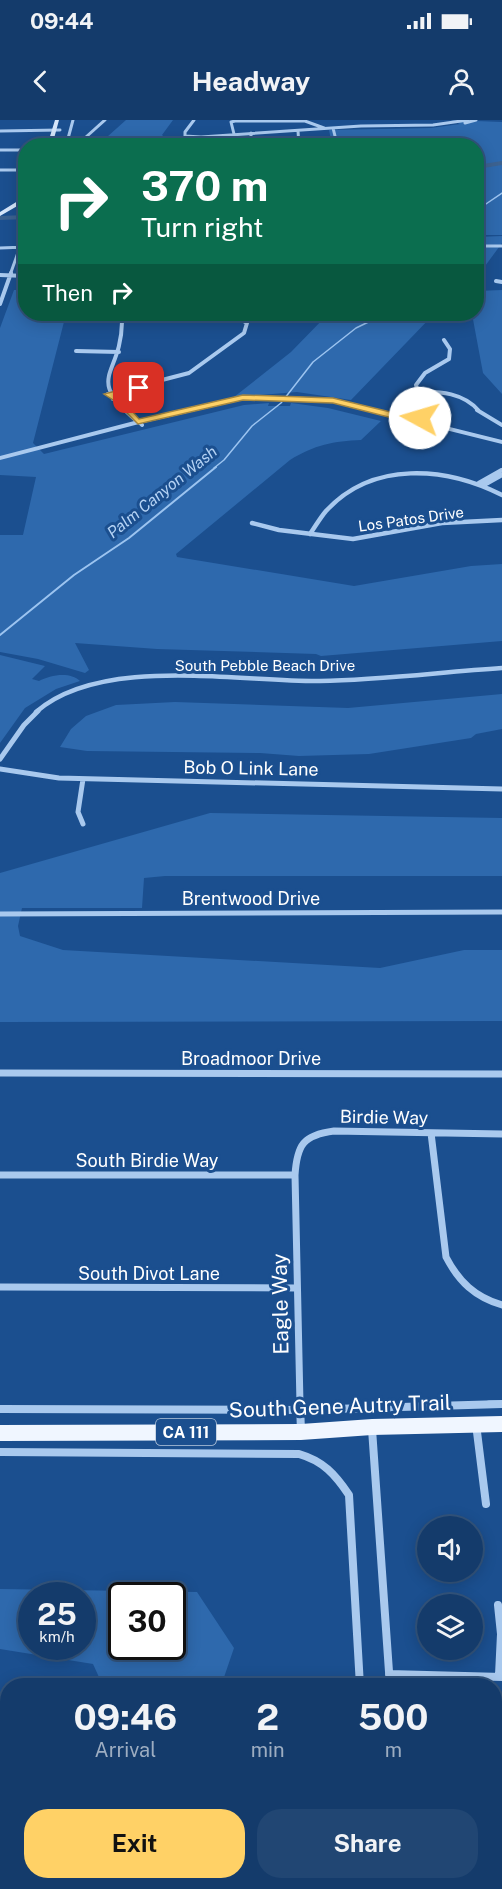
<!DOCTYPE html>
<html lang="en">
<head>
<meta charset="utf-8">
<style>
	body { margin:0; font-family:"Public Sans",sans-serif; background:#214673; color:#f1f3f6; height:100vh; display:flex; flex-direction:column; font-size:22px; white-space:nowrap }
	* { box-sizing:border-box; margin:0 }
	p { font-size:20px; color:#9dadc1 }
	.icon { flex:none; width:33px; height:33px; fill:none; stroke:currentColor; stroke-width:2; stroke-linecap:round; stroke-linejoin:round }
	.map { position:relative; flex:1; overflow:hidden }
	.panel { position:absolute; left:0px; top:1558px; width:502px; height:212px; display:flex; flex-direction:column; background:#143b6b; border-radius:24px 24px 0 0; box-shadow:0 3px 15px #0003,0 0 0 2px #33557e }
	.panel>* { flex:none }
	.top-card { position:absolute; left:18px; top:18px; width:466px; height:183px; border-radius:24px; box-shadow:0 3px 15px #0003,0 0 0 2px #33557e; background:#0b6e4f; color:#fff; overflow:hidden }
	.buttons { position:absolute; left:417px; top:1396px; display:grid; gap:12px }
	.buttons a { display:grid; place-items:center; width:66px; height:66px; border-radius:50%; background:#143b6b; box-shadow:0 3px 15px #0003,0 0 0 2px #33557e; font-size:30px }
	.speed { position:absolute; left:18px; top:1462px; display:flex; gap:12px; font-size:30px; font-weight:700; text-align:center }
	.speed>* { display:grid; place-content:center; width:78px; height:78px; border-radius:50%; background:#143b6b; box-shadow:0 3px 15px #0003,0 0 0 2px #33557e; line-height:1 }
	.speed small { font-size:15px; font-weight:400 }
	.speed .limit { border:3px solid #111; border-radius:9px; background:#fff; color:#111 }
	.pin { position:absolute; display:grid; place-items:center; width:51px; height:51px; color:#fff; margin:-26px; border-radius:12px; box-shadow:0 3px 9px #0006 }
	.me { position:absolute; width:66px; margin:-33px; rotate:276deg; stroke-linejoin:round; filter:drop-shadow(0 0 4px #0008) }
	.turn { display:flex; align-items:center; gap:21px; height:126px; padding:0 24px; font-size:27px }
	.turn .icon { width:78px; height:78px; stroke-width:2.5 }
	.turn b { display:block; font-size:42px; line-height:51px }
	.then { display:flex; align-items:center; height:57px; padding:0 24px; background:#0003; gap:12px; font-size:22px }
	.eta { display:flex; justify-content:space-evenly; align-items:center; height:102px; text-align:center }
	.eta b { font-size:36px; font-weight:700; line-height:42px }
	.primary-button { display:flex; gap:12px; margin-top:auto; padding:12px 24px }
	.primary-button a { flex:1; height:69px; border-radius:24px; background:#ffd166; color:#111; font-size:24px; font-weight:700; line-height:69px; text-align:center }
	.primary-button a+a { background:#214673; color:#f1f3f6 }
	.status { display:flex; justify-content:space-between; align-items:center; height:42px; padding:0 30px; background:#143b6b; direction:ltr }
	.status svg { height:16px; fill:currentColor }
	header { display:flex; justify-content:space-between; align-items:center; height:78px; padding:0 24px; background:#143b6b; font-size:27px; font-weight:700 }
	.map>svg:first-child { display:block }
	.green { fill:#2e69ad; fill-rule:evenodd }
	.lines { fill:none; stroke-linecap:round; stroke-linejoin:round }
	.stream-far1 { stroke:#9cc4f0; stroke-width:1.5 }
	.stream { stroke:#9cc4f0; stroke-width:2 }
	.river { fill:#3c6290; fill-rule:evenodd }
	.minor-far5 { stroke:#a9c9ee; stroke-width:3 }
	.minor-far4 { stroke:#a9c9ee; stroke-width:4 }
	.minor-far3 { stroke:#a9c9ee; stroke-width:4.5 }
	.minor-far2 { stroke:#a9c9ee; stroke-width:5 }
	.minor-far1 { stroke:#a9c9ee; stroke-width:7 }
	.minor { stroke:#a9c9ee; stroke-width:8 }
	.tertiary { fill:#a9c9ee; fill-rule:evenodd }
	.secondary { fill:#d6e6fa; fill-rule:evenodd }
	.primary { fill:#f0f6ff; fill-rule:evenodd }
	.route { fill:#ffd166; stroke:#a68842; stroke-width:1.5 }
	.labels { text-anchor:middle; dominant-baseline:central; stroke-width:6; stroke-linejoin:round; paint-order:stroke }
	.far-street-label { font-size:15px; fill:#fff; stroke:#1b4f8f }
	.far-water-label { font-size:16px; font-style:italic; fill:#b5d3f5; stroke:#1b4f8f }
	.shield { fill:#1b4f8f; stroke:#bbcadd; stroke-width:1.5 }
	.shield-label { font-size:16px; font-weight:bold; fill:#fff }
	.street-label { font-size:18px; fill:#fff; stroke:#1b4f8f }
	.near-street-label { font-size:21px; fill:#fff; stroke:#1b4f8f }
</style>
</head>
<body>
<div class="status"><b>09:44</b><svg viewBox="0 0 49 12"><path d="M0 12V9h3v3zM5 12V6h3v6zM10 12V3h3v9zM15 12V0h3v12zM26 1h20v11H26zM47 4h2v5h-2z"/></svg></div>
<header><svg class="icon" aria-label="back" viewBox="0 0 24 24"><path d="M15 5l-7 7 7 7"/></svg>Headway<svg class="icon" aria-label="person" viewBox="0 0 24 24"><circle cx="12" cy="8" r="4"/><path d="M4 21q1-7 8-7t8 7"/></svg></header>
<div class="map">
<svg width="502" height="1769" viewBox="0 0 502 1769">
	<rect width="100%" height="100%" fill="#1b4f8f"/>
	<path class="green" d="M 126,0 L 173,0 L 162,15 L 173,25 L 98,25 Z
		M 451,0 L 502,2 L 502,115 L 477,115 L 477,26 L 332,25 L 329,10 L 431,8 L 460,4 Z
		M 502,116 L 502,123 L 477,157 L 477,117 Z
		M 14,170 L 25,170 L 26,194 L 66,194 L 33,323 L 44,334 L 244,285 L 269,283 L 268,286 L 290,286 L 291,283 L 328,288 L 381,301 L 361,320 C 334,321 314,325 290,340 L 176,434 L 177,437 L 354,466 L 471,446 L 502,444 L 502,521 L 321,536 L 316,534 L 157,529 L 75,523 L 89,550 L 85,553 L 38,539 L 0,532 L 0,415 L 23,415 L 36,357 L 0,355 L 0,208 Z
		M 502,170 L 502,274 L 483,253 L 472,194 L 477,194 L 477,171 Z
		M 328,194 L 434,194 L 351,280 L 297,272 L 234,277 L 291,232 Z
		M 0,535 L 45,546 L 32,559 L 39,561 C 50,555 70,551 80,561 L 56,569 L 25,588 L 0,623 Z
		M 502,574 L 502,609 L 476,614 L 471,618 L 369,634 L 299,636 L 260,633 L 87,631 L 60,627 L 71,609 L 86,596 L 116,585 L 175,582 L 348,588 Z
		M 210,693 L 502,698 L 502,756 L 165,756 L 144,758 L 142,788 L 22,788 L 18,806 L 20,816 L 63,830 L 380,848 L 464,830 L 502,830 L 502,901 L 0,902 L 0,753 Z
		M 0,1469 L 197,1472 L 234,1528 L 221,1566 L 103,1566 L 93,1544 L 0,1529 ZM 32,1476 L 82,1476 L 82,1527 L 32,1527 ZM 122,1476 L 172,1476 L 172,1527 L 122,1527 Z
		M 23,1763 L 210,1762 L 211,1769 L 15,1769 Z"/>
	<g class="lines">
		<path class="stream-far1" d="M 477,90 L 502,73
			M 214,348 L 224,340 L 252,306 L 281,283 L 313,242 L 356,208 L 385,194"/>
		<path class="stream" d="M 0,515 L 74,455 L 129,418 L 216,347"/>
		<path class="river" d="M 502,41 L 502,45 L 477,49 L 477,45 Z
			M 26,95 L 26,99 L 0,100 L 0,96 Z"/>
		<path class="minor-far5" d="M 194,0 L 185,12 L 185,16 L 201,17 L 361,6 L 433,5 L 468,0
			M 465,3 L 476,0
			M 333,8 L 337,24
			M 0,11 L 60,10
			M 298,11 L 299,26
			M 251,13 L 251,26
			M 234,14 L 231,2 L 235,1 L 305,1 L 324,8
			M 66,26 L 73,0
			M 76,26 L 105,0
			M 0,30 L 26,30
			M 0,50 L 26,50
			M 477,126 L 502,126
			M 0,128 L 26,127
			M 10,155 L 20,127"/>
		<path class="minor-far4" d="M 0,155 L 26,156
			M 496,161 L 502,162
			M 0,184 L 11,153
			M 126,198 L 122,202 C 121,258 83,256 138,302
			M 76,231 L 119,232
			M 418,272 C 440,271 464,273 479,291
			M 108,274 L 189,253 L 244,213 L 247,203 L 240,199
			M 113,279 L 119,280 L 142,305
			M 477,290 L 502,305
			M 420,302 L 423,292 L 416,265 L 425,253 L 449,239 L 450,229 L 444,220
			M 420,302 L 425,300 L 428,293 L 424,283"/>
		<path class="minor-far3" d="M 479,363 L 502,350
			M 484,365 L 502,355
			M 252,403 L 279,410 L 353,419 L 442,403 L 502,400
			M 310,414 C 315,407 320,398 326,391 C 373,340 446,347 502,375
			M 36,592 C 101,535 238,562 320,561 C 381,560 441,552 502,548"/>
		<path class="minor-far2" d="M 0,639 L 24,605 L 38,591
			M 0,649 L 59,658 L 502,669
			M 83,659 L 78,692 L 83,704
			M 0,794 L 502,792"/>
		<path class="minor-far1" d="M 0,953 L 502,954
			M 431,1013 L 446,1137 C 459,1162 475,1177 502,1185
			M 0,1055 L 295,1055
			M 0,1167 L 297,1168
			M 300,1284 L 295,1055 C 297,1025 303,1015 334,1011 L 502,1014
			M 489,1284 L 502,1284"/>
		<path class="minor" d="M 300,1283 L 301,1312
			M 0,1289 L 300,1290 L 502,1284
			M 476,1304 L 486,1384
			M 372,1309 L 390,1566
			M 0,1332 L 299,1334 C 323,1341 335,1354 349,1375 L 360,1566
			M 498,1485 L 501,1514 L 499,1555
			M 389,1554 L 502,1557
			M 0,1621 L 8,1622
			M 0,1667 L 8,1665
			M 370,1762 L 370,1769
			M 403,1762 L 403,1769"/>
		<path class="tertiary" d="M 243,276 L 333,278 L 502,320 L 502,324 L 333,282 L 243,280 L 139,304 L 0,340 L 0,336 L 138,300 Z"/>
		<path class="secondary" d="M 55,0 L 59,0 L 52,26 L 47,26 Z
			M 26,76 L 26,81 L 0,96 L 0,92 Z"/>
		<path class="primary" d="M 502,1296 L 502,1312 L 372,1315 L 301,1320 L 0,1321 L 0,1305 L 301,1304 L 372,1299 Z"/>
	</g>
	<path class="route" d="M 139,265 L 143,268 L 142,269 L 115,275 L 122,279 L 139,299 L 243,275 L 333,278 L 415,298 L 422,297 L 424,302 L 420,305 L 333,283 L 243,280 L 138,304 L 116,282 L 104,274 Z"/>
	<g class="labels">
		<g class="far-street-label">
			<text transform="translate(411 399) rotate(-8)">Los Patos Drive</text>
			<text x="265" y="545">South Pebble Beach Drive</text>
		</g>
		<g class="far-water-label">
			<text transform="translate(162 372) rotate(-39)">Palm Canyon Wash</text>
		</g>
		<rect class="shield" x="156" y="1299" width="60" height="26" rx="4.5"/>
		<g class="shield-label">
			<text x="186" y="1312">CA 111</text>
		</g>
		<g class="street-label">
			<text transform="translate(251 648) rotate(1)">Bob O Link Lane</text>
			<text x="251" y="778">Brentwood Drive</text>
			<text x="251" y="938">Broadmoor Drive</text>
			<text transform="translate(384 997) rotate(1)">Birdie Way</text>
			<text x="147" y="1040">South Birdie Way</text>
			<text x="149" y="1153">South Divot Lane</text>
		</g>
		<g class="near-street-label">
			<text transform="translate(280 1184) rotate(-91)">Eagle Way</text>
			<text transform="translate(340 1286) rotate(-2)">South Gene Autry Trail</text>
		</g>
	</g>
</svg>
<div class="buttons">
<a><svg class="icon" aria-label="sound" viewBox="0 0 24 24"><path d="M4 9h4l5-4v14l-5-4H4zM17 9q2 3 0 6"/></svg></a>
<a><svg class="icon" aria-label="layers" viewBox="0 0 24 24"><path d="M12 4l9 5-9 5-9-5zM3 14l9 5 9-5"/></svg></a>
</div>
<div class="speed"><div>25<small>km/h</small></div><div class="limit">30</div></div>
<div class="pin" style="left:139px;top:268px;background:#d93025"><svg class="icon" aria-label="arrive" viewBox="0 0 24 24"><path d="M6 21V4h12l-3 4 3 4H6"/></svg></div>
<svg class="me" style="left:420px;top:298px" viewBox="-20 -20 40 40"><circle r="19" fill="#fff"/><path d="M0-13L10 11 0 6-10 11z" fill="#ffd166"/></svg>
<div class="top-card">
<div class="turn"><svg class="icon" aria-label="right" viewBox="0 0 24 24"><path d="M7 20v-9h11M14 6l5 5-5 5"/></svg><div><b>370 m</b>Turn right</div></div>
<div class="then">Then<svg class="icon" aria-label="right" viewBox="0 0 24 24"><path d="M7 20v-9h11M14 6l5 5-5 5"/></svg></div>
</div>
<section class="panel">
<div class="eta">
<div><b>09:46</b><p>Arrival</p></div>
<div><b>2</b><p>min</p></div>
<div><b>500</b><p>m</p></div>
</div>
<div class="primary-button"><a>Exit</a><a>Share</a></div>
</section>
</div>
</body>
</html>
